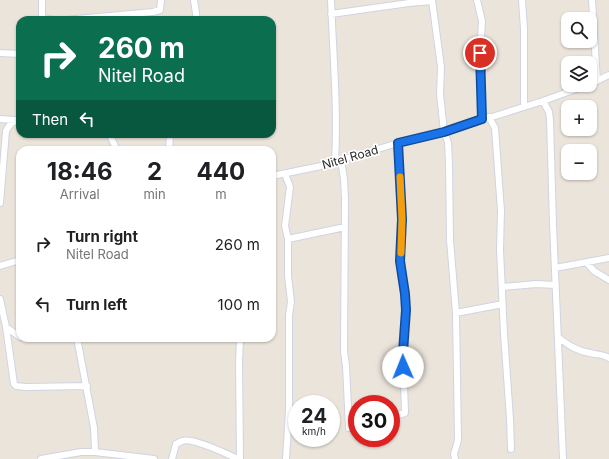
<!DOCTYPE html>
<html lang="en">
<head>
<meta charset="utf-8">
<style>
	body { margin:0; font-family:Inter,sans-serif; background:#f6f6f6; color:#202124; height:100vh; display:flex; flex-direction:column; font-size:15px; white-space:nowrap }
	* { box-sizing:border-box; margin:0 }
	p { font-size:13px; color:#757577 }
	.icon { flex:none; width:22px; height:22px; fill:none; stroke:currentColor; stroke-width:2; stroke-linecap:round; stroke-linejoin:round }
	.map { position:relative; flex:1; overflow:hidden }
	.drawer { position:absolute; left:16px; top:146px; width:260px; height:196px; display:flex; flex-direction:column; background:#fff; border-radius:12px; box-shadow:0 1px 3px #0004 }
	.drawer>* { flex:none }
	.top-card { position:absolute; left:16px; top:16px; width:260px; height:122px; border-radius:12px; box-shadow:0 1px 3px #0004; background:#0b6e4f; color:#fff; overflow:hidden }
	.fabs { position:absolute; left:561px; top:12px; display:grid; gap:8px }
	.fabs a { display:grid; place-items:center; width:36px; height:36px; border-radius:8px; background:#fff; box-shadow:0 1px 3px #0004; font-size:20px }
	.speed { position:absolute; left:288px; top:395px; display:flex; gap:8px; font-size:20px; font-weight:700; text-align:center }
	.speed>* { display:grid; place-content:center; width:52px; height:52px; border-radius:50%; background:#fff; box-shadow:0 1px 3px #0004; line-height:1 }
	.speed small { font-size:10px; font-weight:400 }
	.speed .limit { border:6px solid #d22; background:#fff; color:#111 }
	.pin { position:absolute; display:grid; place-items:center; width:34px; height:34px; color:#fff; margin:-17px; border:2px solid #fff; border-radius:50%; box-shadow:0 1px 4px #0007 }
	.me { position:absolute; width:44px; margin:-22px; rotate:359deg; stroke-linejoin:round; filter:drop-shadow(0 0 3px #0008) }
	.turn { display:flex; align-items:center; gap:14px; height:84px; padding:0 16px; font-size:18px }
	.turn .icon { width:52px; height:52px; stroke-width:2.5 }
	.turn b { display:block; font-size:28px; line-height:34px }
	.then { display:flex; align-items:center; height:38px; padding:0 16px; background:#0003; gap:8px; font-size:15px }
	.eta { display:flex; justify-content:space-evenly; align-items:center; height:68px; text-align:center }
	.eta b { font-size:24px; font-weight:700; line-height:28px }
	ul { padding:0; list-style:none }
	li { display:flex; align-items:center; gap:12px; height:60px; padding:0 16px }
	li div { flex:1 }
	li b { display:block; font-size:15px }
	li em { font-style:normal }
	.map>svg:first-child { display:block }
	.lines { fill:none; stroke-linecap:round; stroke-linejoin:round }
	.minor-casing { stroke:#d0d4e2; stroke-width:8 }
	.minor { stroke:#fff; stroke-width:6 }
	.route-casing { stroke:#114b97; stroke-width:10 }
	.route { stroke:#1a73e8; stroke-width:7 }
	.slow { stroke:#f59e0b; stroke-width:7 }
	.labels { text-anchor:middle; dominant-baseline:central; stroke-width:3.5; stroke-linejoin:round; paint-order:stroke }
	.street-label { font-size:12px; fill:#292929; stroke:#fff }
</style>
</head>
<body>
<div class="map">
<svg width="609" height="459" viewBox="0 0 609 459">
	<rect width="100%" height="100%" fill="#ebe4db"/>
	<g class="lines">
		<defs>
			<path id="minor" d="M 194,0 L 197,20
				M 331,0 C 333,54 338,108 335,162
				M 432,0 L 441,67 L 440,94 L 444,132 L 448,142 L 449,164 L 450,240 L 456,313 L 458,440 L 454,454 L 455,459
				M 477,0 L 482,21 L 480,53 L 482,119
				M 522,0 L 524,29 L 524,107
				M 592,0 L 597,81
				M 331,14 L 409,3 L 432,1
				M 42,18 L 55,20
				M 42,20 L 42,0
				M 65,20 L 153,12 L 160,10 L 161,0
				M 0,53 L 20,54
				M 590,84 L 609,75
				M 543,101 L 549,112 L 550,120 L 553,224 L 563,459
				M 489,117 L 495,128 L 501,211 L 500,250 L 504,334 L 510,419 L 511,449
				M 0,119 L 15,120
				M 109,134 L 117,150
				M 169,150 L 170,134
				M 341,160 L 344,179 L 345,199 L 344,351 L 346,366 L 349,428 L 357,426
				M 285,174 L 290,187 L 285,226 L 288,239 L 288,276 L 291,302 L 289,315 L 289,410 L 286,459
				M 272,176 L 321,166 L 398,143 L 444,132 L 543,101 L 587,85
				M 0,203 L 6,131 C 10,124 12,121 20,120
				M 288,239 L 345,227
				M 587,263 L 594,271 L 609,280
				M 0,266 L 20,260
				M 555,268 L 609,258
				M 502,287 L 536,284 L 556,285
				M 0,299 L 6,327 L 20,337
				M 456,313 L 503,304
				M 6,327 L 14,384 L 16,386 L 26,387 L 87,386
				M 558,337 C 568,345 577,351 590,353 C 597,355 603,354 609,358
				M 77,338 L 94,428 L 95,452
				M 240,338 L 239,363 L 240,459
				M 391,417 L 405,413 L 403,352 L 406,310 L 405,294 L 400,261 L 402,219 L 398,143
				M 41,459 L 81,452 L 95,452 L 154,459
				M 172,459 L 176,444 C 178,443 180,442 182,441 C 192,437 227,454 238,459"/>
		</defs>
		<use href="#minor" class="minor-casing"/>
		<use href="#minor" class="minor"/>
	</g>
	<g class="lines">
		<defs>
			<path id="route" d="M 403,367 L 403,352 L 406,310 L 405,294 L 400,261 L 402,219 L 398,143 L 444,132 L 482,119 L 480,53"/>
		</defs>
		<use href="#route" class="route-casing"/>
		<use href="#route" class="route"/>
		<path class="slow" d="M 400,177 L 402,219 L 401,253"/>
	</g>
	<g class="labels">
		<g class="street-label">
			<text transform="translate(350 157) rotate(-16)">Nitel Road</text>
		</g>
	</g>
</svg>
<div class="fabs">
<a><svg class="icon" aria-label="search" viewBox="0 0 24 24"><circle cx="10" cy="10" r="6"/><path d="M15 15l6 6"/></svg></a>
<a><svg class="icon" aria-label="layers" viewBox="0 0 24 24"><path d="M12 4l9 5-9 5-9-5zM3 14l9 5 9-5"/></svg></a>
<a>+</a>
<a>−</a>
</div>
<div class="speed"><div>24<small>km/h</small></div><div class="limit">30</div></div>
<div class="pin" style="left:480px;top:53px;background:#d93025"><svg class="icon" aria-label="arrive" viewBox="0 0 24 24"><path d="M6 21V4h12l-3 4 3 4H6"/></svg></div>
<svg class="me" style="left:403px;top:367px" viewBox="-20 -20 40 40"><circle r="19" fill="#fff"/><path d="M0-13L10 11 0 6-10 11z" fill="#1a73e8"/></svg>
<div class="top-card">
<div class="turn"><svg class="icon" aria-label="right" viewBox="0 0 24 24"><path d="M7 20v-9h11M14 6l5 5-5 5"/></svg><div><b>260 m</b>Nitel Road</div></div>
<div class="then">Then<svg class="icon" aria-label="left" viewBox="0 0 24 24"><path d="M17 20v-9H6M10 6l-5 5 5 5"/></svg></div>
</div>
<section class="drawer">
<div class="eta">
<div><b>18:46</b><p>Arrival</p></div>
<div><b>2</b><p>min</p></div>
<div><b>440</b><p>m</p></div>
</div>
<ul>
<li><svg class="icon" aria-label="right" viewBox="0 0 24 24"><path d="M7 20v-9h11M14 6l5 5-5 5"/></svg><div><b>Turn right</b><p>Nitel Road</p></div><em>260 m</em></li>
<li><svg class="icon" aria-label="left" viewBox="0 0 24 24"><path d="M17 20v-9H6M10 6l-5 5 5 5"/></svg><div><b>Turn left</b></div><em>100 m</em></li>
</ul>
</section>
</div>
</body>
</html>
